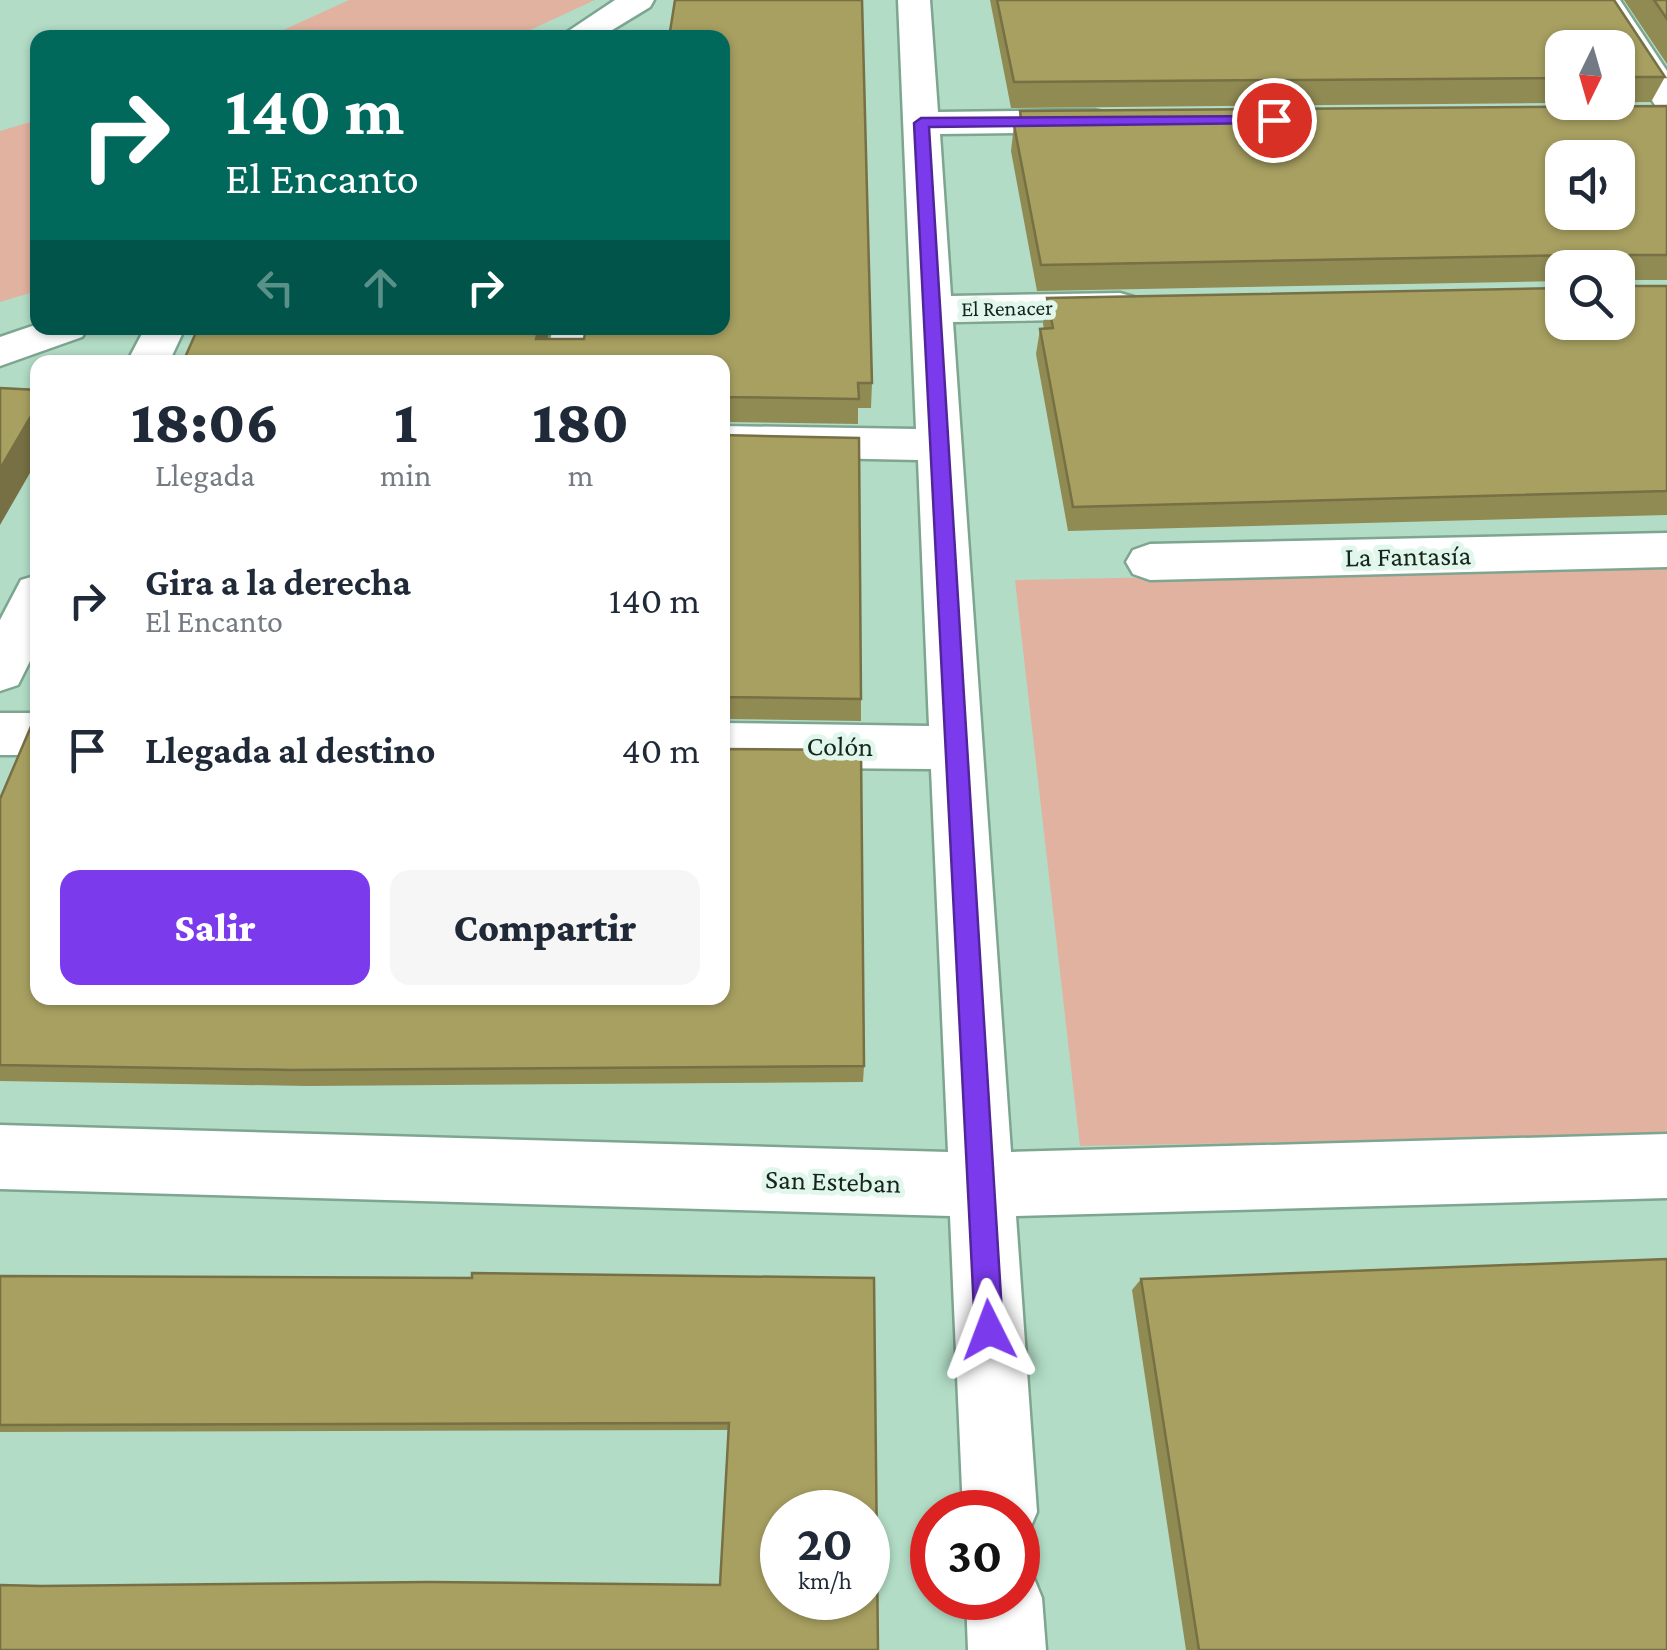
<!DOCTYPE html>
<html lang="es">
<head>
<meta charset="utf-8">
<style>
	body { margin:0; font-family:"Crimson Pro",serif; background:#f6f6f7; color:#1f2937; height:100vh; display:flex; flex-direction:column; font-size:38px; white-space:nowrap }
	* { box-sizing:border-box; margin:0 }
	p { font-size:32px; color:#747a83 }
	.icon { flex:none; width:55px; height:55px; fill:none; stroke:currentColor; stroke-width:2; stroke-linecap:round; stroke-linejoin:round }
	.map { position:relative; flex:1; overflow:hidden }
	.panel { position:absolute; left:30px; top:355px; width:700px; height:650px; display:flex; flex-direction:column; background:#fff; border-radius:20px; box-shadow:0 2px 8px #0004 }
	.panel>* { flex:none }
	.hud { position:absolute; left:30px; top:30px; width:700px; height:305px; border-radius:20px; box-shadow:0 2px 8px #0004; background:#00695c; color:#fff; overflow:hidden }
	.needle { width:65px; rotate:185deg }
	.buttons { position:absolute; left:1545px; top:30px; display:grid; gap:20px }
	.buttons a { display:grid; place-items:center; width:90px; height:90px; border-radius:20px; background:#fff; box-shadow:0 2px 8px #0004; font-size:50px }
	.speed { position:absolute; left:760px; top:1490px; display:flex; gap:20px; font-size:50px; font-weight:700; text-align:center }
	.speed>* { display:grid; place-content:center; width:130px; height:130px; border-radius:50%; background:#fff; box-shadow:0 2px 8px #0004; line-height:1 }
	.speed small { font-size:25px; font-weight:400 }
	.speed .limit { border:15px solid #d22; background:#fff; color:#111 }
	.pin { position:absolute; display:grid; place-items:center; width:85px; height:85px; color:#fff; margin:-42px; border:5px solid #fff; border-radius:50%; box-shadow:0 2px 10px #0007 }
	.me { position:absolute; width:110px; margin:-55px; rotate:357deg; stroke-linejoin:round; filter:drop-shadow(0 0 8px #0008) }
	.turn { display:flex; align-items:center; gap:35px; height:210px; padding:0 30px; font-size:45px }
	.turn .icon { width:130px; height:130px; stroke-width:2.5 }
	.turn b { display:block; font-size:70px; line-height:85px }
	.lanes { display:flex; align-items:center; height:95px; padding:0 30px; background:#0003; justify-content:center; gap:50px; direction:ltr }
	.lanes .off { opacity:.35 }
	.eta { display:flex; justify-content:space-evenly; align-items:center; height:170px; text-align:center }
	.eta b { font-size:60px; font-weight:800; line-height:70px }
	.action { display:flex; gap:20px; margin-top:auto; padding:20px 30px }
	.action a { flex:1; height:115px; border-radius:20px; background:#7c3aed; color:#fff; font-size:40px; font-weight:800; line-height:115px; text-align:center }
	.action a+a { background:#f6f6f7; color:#1f2937 }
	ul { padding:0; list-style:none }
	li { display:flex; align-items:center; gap:30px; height:150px; padding:0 30px }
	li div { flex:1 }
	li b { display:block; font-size:38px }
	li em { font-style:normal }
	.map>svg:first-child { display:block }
	.green { fill:#e1b2a0 }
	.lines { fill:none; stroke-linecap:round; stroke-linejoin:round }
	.minor-casing { stroke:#7da590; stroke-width:5 }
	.minor { fill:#fff; fill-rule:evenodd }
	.wall { fill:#908a53; fill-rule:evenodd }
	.shaded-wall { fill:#767044 }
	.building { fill:#a8a061; stroke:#767044; stroke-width:2.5; fill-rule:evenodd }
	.route { fill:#7c3aed; stroke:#51269a; stroke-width:2.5 }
	.labels { text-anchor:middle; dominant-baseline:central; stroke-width:10; stroke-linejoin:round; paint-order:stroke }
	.far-street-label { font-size:22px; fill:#15251d; stroke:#e2f7ec }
	.street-label { font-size:28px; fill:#15251d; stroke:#e2f7ec }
</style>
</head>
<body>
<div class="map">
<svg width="1667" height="1650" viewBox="0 0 1667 1650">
	<rect width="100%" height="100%" fill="#b2dcc6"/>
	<path class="green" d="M 349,0 L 595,0 L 515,37 L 268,37 Z
		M 37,120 L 37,291 L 0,302 L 0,131 Z
		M 1667,567 L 1667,1135 L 1080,1146 L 1015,580 Z"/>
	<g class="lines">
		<defs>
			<path id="minor" d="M 615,0 L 654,0 L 650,7 L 599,38 L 558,38 Z
				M 898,0 L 930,0 L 938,112 L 1094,110 L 1107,113 L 1112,121 L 1107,129 L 1094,132 L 940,134 L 951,296 L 1120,293 L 1134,297 L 1140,306 L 1134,315 L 1120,319 L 953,322 L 1011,1152 L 1667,1134 L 1667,1198 L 1016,1216 L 1037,1512 L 1026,1538 L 1018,1542 L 1018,1512 L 963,1512 L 950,1216 L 0,1189 L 0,1125 L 948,1152 L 931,769 L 722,767 L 722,723 L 929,726 L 918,460 L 722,456 L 722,426 L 916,429 Z
				M 1588,0 L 1620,0 L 1667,71 L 1667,109 L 1655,105 Z
				M 38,324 L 38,328 L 88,328 L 82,337 L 0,366 L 0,337 Z
				M 145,328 L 185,328 L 169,362 L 127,362 Z
				M 553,328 L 593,328 L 587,362 L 545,362 Z
				M 1667,533 L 1667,567 L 1150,580 L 1133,574 L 1126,562 L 1133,550 L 1150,544 Z
				M 38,575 L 38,645 L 18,685 L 0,691 L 0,620 L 21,580 Z
				M 0,713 L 38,713 L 38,755 L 0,755 Z
				M 1018,1566 L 1031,1571 L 1042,1598 L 1046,1650 L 968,1650 L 966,1598 L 1018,1598 Z"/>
		</defs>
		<use href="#minor" class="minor-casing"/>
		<use href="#minor" class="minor"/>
	</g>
	<path class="wall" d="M 675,0 L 862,0 L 872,383 L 871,408 L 858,408 L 858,424 L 722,422 L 722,362 L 183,362 L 198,328 L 550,328 L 548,339 L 584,339 L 586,328 L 722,328 L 722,38 L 669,38 Z
		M 990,0 L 1614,0 L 1665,77 L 1651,102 L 1011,108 ZM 1562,48 L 1618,48 L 1618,102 L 1562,102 Z
		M 1624,0 L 1667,0 L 1667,64 Z
		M 1667,106 L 1667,280 L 1631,280 L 1631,286 L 1667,286 L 1667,515 L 1068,531 L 1036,354 L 1040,329 L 1044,329 L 1043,324 L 1047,298 L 1562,322 L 1618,268 L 1562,268 L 1562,281 L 1037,291 L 1011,151 L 1014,125 L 1018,125 L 1020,111 Z
		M 722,435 L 861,699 L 861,721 L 722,719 Z
		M 0,799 L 38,998 L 864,1066 L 863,1082 L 308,1086 L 0,1081 Z
		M 0,1276 L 874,1278 L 878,1650 L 41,1586 L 720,1585 L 728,1430 L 0,1432 Z
		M 1141,1279 L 1667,1650 L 1186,1650 L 1132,1290 Z"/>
	<path class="shaded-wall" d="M 539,328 L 550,328 L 542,362 L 536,339 Z
		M 38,404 L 38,459 L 0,525 L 0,469 Z"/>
	<path class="building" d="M 675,0 L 862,0 L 872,383 L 858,383 L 859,399 L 722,397 L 722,362 L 183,362 L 198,328 L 539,328 L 536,339 L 584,339 L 586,328 L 722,328 L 722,38 L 669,38 Z
		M 997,0 L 1614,0 L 1665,77 L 1618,77 L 1618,48 L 1562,48 L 1562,78 L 1014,82 Z
		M 1654,0 L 1667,0 L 1667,19 Z
		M 1667,106 L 1667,255 L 1630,255 L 1631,286 L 1667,286 L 1667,491 L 1073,507 L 1040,329 L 1053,328 L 1047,298 L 1562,288 L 1562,322 L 1618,322 L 1618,268 L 1580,268 L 1580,258 L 1576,255 L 1041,265 L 1014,125 L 1022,125 L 1020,111 ZM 1562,158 L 1618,158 L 1618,212 L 1562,212 Z
		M 0,388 L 38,390 L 38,404 L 0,469 Z
		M 722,435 L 859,438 L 861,699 L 722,697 Z
		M 38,710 L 38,998 L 722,998 L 722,749 L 861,750 L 864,1066 L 292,1070 L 0,1065 L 0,799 Z
		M 1667,1259 L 1667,1650 L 1199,1650 L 1141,1279 Z
		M 472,1273 L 874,1278 L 878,1650 L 0,1650 L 0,1585 L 41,1586 L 430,1582 L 720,1585 L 729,1423 L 0,1425 L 0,1276 L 472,1278 ZM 782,1512 L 868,1512 L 868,1598 L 782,1598 Z"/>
	<path class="route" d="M 1274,116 L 1280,117 L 1280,123 L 929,127 L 1003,1330 L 999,1341 L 989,1345 L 979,1341 L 975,1330 L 914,123 L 921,118 Z"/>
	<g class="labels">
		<g class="far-street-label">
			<text transform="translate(1007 308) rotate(-1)">El Renacer</text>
		</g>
		<g class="street-label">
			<text transform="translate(1408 556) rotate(-1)">La Fantasía</text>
			<text transform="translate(840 746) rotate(1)">Colón</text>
			<text transform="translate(833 1181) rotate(2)">San Esteban</text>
		</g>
	</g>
</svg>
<div class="buttons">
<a><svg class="needle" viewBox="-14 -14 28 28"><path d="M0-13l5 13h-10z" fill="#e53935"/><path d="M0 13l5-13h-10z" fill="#747a83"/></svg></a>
<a><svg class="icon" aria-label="sound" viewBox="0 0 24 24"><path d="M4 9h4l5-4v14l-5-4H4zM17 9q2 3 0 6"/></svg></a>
<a><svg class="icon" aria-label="search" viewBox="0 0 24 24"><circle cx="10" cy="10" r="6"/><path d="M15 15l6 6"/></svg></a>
</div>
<div class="speed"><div>20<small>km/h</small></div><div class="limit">30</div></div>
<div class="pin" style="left:1274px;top:120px;background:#d93025"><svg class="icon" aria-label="arrive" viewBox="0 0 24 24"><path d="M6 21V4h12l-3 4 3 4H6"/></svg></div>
<svg class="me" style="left:989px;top:1330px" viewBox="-20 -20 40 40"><path d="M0-17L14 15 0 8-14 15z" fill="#7c3aed" stroke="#fff" stroke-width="4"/></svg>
<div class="hud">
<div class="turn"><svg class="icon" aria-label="right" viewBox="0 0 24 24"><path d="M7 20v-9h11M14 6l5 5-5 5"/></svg><div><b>140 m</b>El Encanto</div></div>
<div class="lanes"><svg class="icon off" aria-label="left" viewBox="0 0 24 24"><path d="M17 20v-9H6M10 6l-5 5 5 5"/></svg><svg class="icon off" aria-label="ahead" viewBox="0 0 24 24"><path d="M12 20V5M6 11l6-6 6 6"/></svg><svg class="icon" aria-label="right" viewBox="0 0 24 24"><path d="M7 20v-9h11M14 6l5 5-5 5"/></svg></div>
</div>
<section class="panel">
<div class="eta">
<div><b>18:06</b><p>Llegada</p></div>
<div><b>1</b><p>min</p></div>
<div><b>180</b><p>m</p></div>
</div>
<ul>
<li><svg class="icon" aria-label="right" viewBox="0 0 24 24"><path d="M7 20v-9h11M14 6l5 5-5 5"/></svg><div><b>Gira a la derecha</b><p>El Encanto</p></div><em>140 m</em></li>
<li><svg class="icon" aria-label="arrive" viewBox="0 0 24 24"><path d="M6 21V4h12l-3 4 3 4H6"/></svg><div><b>Llegada al destino</b></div><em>40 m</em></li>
</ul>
<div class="action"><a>Salir</a><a>Compartir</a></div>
</section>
</div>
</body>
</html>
